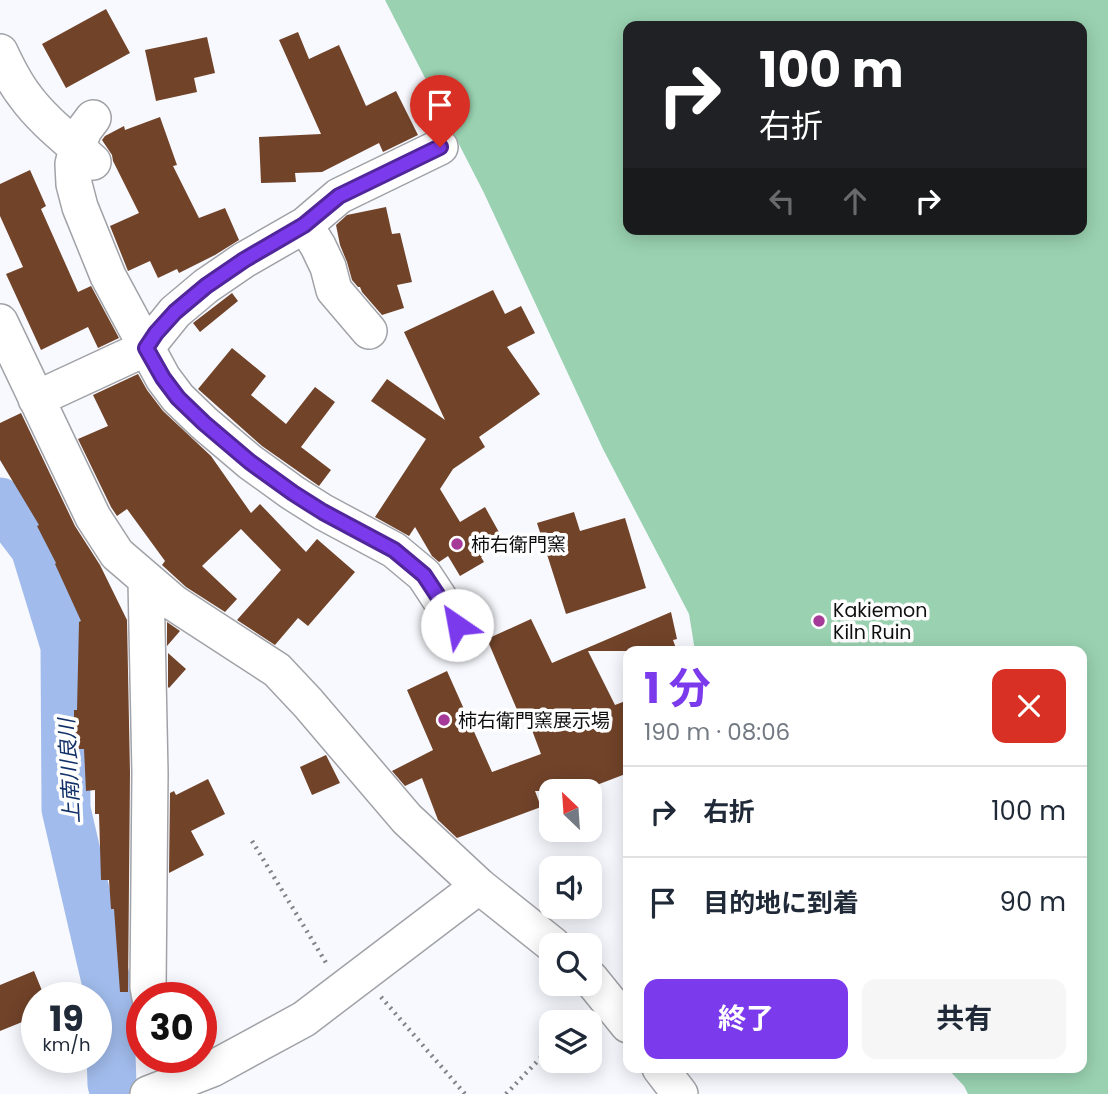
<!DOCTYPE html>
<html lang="ja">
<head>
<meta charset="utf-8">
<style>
	body { margin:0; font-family:Poppins,"Noto Sans JP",sans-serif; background:#f6f6f7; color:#1f2937; height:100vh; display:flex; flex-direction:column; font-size:26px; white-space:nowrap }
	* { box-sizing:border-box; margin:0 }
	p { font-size:23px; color:#747a83 }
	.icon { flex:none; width:38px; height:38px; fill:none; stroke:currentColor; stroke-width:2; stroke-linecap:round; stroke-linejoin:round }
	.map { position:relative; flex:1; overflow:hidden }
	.panel { position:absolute; left:623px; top:646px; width:464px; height:427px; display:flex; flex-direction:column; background:#fff; border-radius:14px; box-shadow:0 4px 18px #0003 }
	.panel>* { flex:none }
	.hud { position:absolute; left:623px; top:21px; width:464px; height:214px; border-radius:14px; box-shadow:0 4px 18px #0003; background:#202124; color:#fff; overflow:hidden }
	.needle { width:46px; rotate:335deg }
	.controls { position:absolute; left:539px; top:779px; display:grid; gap:14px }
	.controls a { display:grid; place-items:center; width:63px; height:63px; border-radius:14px; background:#fff; box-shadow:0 4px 18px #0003; font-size:35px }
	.speed { position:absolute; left:21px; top:982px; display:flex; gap:14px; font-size:35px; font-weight:700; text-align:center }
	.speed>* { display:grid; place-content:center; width:91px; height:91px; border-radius:50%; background:#fff; box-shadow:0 4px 18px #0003; line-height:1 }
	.speed small { font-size:18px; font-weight:400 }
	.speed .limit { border:10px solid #d22; background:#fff; color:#111 }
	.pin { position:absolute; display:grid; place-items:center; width:60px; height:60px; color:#fff; margin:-72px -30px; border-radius:50% 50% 50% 0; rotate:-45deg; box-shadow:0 0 7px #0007 }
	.pin .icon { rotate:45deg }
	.me { position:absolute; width:77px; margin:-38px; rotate:327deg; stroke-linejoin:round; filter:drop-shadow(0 0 5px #0008) }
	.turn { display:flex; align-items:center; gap:24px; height:147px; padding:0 21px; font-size:32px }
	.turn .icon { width:91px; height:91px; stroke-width:2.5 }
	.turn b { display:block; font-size:49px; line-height:60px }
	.lanes { display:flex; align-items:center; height:66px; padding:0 21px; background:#0003; justify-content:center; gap:35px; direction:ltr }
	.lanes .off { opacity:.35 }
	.round { display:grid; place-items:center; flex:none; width:74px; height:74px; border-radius:14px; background:#f6f6f7 }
	.headline { display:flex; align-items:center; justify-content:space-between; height:119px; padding:0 21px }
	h1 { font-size:42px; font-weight:700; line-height:52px; color:#7c3aed }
	.cta { display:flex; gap:14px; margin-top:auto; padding:14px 21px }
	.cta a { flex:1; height:80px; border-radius:14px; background:#7c3aed; color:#fff; font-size:28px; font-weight:700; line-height:80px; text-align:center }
	.cta a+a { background:#f6f6f7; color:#1f2937 }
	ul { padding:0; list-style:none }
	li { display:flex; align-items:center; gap:21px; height:91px; padding:0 21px; border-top:2px solid #e0e1e3 }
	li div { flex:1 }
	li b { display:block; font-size:26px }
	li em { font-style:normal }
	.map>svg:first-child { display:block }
	.forest { fill:#9ad2b1; fill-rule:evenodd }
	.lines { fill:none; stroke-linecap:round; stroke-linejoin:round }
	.river { stroke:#a1bcec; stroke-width:49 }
	.building { fill:#714329 }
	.minor-casing { stroke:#a1a2a7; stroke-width:38 }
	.path { stroke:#828386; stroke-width:4.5; stroke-dasharray:2 5; stroke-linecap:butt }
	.minor { stroke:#fff; stroke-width:35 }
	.route-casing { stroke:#51269a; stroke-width:18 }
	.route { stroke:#7c3aed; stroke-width:12 }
	.poi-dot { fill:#a63a99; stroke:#fff; stroke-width:2.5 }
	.labels { text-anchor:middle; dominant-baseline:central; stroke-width:7; stroke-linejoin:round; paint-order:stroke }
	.poi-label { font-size:19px; fill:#0e0e10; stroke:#fff; text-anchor:start }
	.water-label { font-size:21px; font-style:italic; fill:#123068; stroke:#fff }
</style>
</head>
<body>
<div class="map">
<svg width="1108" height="1094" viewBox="0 0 1108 1094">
	<rect width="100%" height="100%" fill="#f8f9fe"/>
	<path class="forest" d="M 385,0 L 1108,0 L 1108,1094 L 968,1094 L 964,1086 L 947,1068 L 1082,1068 L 1082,651 L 695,651 L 689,614 L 603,449 L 484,193 ZM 628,26 L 1082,26 L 1082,229 L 628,229 Z"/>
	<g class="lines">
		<path class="river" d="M 0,502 L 35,548 L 65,646 L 66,809 L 109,994 L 112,1084 L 115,1094"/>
	</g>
	<path class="building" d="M 106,9 L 130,53 L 66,88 L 42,44 Z
		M 298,32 L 309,59 L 339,45 L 366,106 L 396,91 L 418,135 L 383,152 L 379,143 L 322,172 L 295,173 L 296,182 L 261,183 L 259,137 L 321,134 L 279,40 Z
		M 207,37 L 215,73 L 194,78 L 197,92 L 156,101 L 145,50 Z
		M 160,117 L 177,165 L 173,166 L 199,218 L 225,208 L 239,240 L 215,255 L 179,273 L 177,269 L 158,278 L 150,261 L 128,271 L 110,226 L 139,213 L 113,161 L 112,155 L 102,140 L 105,136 L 124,126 L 125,130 Z
		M 30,170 L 46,206 L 41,209 L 78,292 L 91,286 L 119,338 L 98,348 L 88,327 L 41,350 L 6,274 L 23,267 L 0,216 L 0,184 Z
		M 386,207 L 392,234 L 400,233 L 412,282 L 397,285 L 404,308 L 382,315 L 362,292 L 360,287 L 358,287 L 352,280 L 347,262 L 340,245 L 336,225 L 347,215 Z
		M 493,290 L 505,314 L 521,306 L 535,333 L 507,347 L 540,394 L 479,437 L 485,447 L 453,469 L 440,489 L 460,522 L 485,507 L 505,543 L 481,557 L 484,562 L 460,576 L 448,556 L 439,562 L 432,556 L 415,527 L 409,536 L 375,517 L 426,439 L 371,401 L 387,379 L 445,420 L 404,332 Z
		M 232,293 L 238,301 L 200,332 L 193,323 Z
		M 232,348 L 266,376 L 251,395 L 286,424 L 315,387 L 335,402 L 301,447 L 331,470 L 319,486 L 262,446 L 198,389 Z
		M 138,374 L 147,390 L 163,411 L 211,456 L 251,513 L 260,504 L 306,552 L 317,539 L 355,572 L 308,626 L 298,618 L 275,645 L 237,620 L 281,570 L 241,529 L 202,566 L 237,599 L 225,612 L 186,587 L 162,565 L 165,561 L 127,509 L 117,516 L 111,507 L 78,439 L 108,426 L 93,395 Z
		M 21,413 L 75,526 L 100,565 L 127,620 L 130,773 L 128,992 L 120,992 L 114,909 L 111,909 L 109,880 L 101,880 L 99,814 L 95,814 L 95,790 L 86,791 L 84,749 L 74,749 L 74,710 L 77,710 L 79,622 L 81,621 L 55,564 L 56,563 L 37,526 L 39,525 L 0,460 L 0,423 Z
		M 574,512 L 580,531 L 625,518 L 646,588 L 566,614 L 537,523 Z
		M 671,612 L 677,639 L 673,640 L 677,651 L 588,651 L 615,705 L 628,700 L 628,773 L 581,791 L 535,791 L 541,807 L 457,838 L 438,820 L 422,778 L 405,786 L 392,771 L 433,750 L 407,690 L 447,671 L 492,772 L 541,754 L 524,709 L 518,712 L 487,639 L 531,619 L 552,663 Z
		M 167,622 L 180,631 L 167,646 Z
		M 168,653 L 186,669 L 169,688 L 168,687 Z
		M 326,755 L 340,783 L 312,795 L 300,767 Z
		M 208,779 L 225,814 L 191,831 L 204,855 L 169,873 L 170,793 L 174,791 L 176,795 Z
		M 34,971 L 45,998 L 37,998 L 37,1016 L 0,1031 L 0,985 Z"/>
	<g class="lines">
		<defs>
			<path id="minor" d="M 0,52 C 7,67 14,82 25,96 C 43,121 70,141 93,162
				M 93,118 L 84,130 L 77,147 L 73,164 L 74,184 L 80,207 L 108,276 L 163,378 L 178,398 L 204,423 L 250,462 L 293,493 L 323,512 L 394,550 L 424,575 L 457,625 L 470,625
				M 305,225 L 318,246 L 328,267 L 334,290 L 369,331
				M 0,322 L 93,517 L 117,554 L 174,603 L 277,670 L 308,703 L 407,819 L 479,886 L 553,945
				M 36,399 L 146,348 L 175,312 L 206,286 L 244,260 L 305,225 L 339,196 L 440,147
				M 146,580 L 150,773 L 148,987 L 150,998
				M 590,978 L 628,1025
				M 660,1068 L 680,1094
				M 148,1094 L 212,1069 L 304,1019 L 479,886"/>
		</defs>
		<use href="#minor" class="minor-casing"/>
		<path class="path" d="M 252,841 L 328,966
			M 381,997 L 465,1094
			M 506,1094 L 551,1047"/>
		<use href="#minor" class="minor"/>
	</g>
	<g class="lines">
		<defs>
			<path id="route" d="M 440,147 L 339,196 L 304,225 L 244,260 L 206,286 L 175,312 L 156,333 L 146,348 L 163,378 L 178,398 L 204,423 L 250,462 L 293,493 L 323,512 L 394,550 L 424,575 L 457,625"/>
		</defs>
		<use href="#route" class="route-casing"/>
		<use href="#route" class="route"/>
	</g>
	<g class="poi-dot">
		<circle cx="457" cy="544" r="7"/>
		<circle cx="819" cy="621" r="7"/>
		<circle cx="444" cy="720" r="7"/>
	</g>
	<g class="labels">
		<g class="poi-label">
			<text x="471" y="544">柿右衛門窯</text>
			<text x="833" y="610">Kakiemon<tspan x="833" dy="22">Kiln Ruin</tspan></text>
			<text x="458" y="720">柿右衛門窯展示場</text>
		</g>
		<g class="water-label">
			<text transform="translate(69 771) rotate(-93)">上南川良川</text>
		</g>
	</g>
</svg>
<div class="controls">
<a><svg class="needle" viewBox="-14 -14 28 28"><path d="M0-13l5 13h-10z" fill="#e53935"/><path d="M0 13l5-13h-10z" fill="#747a83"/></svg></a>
<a><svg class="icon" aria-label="sound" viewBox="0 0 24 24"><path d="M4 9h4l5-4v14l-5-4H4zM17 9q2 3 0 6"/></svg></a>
<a><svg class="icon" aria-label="search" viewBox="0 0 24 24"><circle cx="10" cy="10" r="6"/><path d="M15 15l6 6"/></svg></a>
<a><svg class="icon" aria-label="layers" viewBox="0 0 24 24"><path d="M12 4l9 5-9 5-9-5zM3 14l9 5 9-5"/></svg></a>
</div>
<div class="speed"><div>19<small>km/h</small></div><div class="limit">30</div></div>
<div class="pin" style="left:440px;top:147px;background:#d93025"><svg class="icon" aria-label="arrive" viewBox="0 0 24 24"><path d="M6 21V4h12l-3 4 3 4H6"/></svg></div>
<svg class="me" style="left:457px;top:625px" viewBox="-20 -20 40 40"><circle r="19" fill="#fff"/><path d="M0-13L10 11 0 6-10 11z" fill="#7c3aed"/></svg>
<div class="hud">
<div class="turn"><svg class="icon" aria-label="right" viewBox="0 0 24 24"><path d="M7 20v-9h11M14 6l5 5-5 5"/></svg><div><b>100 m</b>右折</div></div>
<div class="lanes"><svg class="icon off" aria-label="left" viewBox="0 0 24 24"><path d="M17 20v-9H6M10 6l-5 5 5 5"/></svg><svg class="icon off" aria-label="ahead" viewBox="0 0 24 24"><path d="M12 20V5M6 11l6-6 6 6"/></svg><svg class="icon" aria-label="right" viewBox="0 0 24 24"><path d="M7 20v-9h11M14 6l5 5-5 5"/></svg></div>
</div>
<section class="panel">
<div class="headline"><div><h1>1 分</h1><p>190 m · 08:06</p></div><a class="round" style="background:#d93025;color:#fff"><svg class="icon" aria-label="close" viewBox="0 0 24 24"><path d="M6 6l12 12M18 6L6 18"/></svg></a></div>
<ul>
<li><svg class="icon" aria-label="right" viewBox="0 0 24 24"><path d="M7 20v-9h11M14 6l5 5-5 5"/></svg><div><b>右折</b></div><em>100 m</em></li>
<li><svg class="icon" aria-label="arrive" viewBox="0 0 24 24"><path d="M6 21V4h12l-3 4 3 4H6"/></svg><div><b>目的地に到着</b></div><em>90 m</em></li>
</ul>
<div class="cta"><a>終了</a><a>共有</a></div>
</section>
</div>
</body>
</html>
